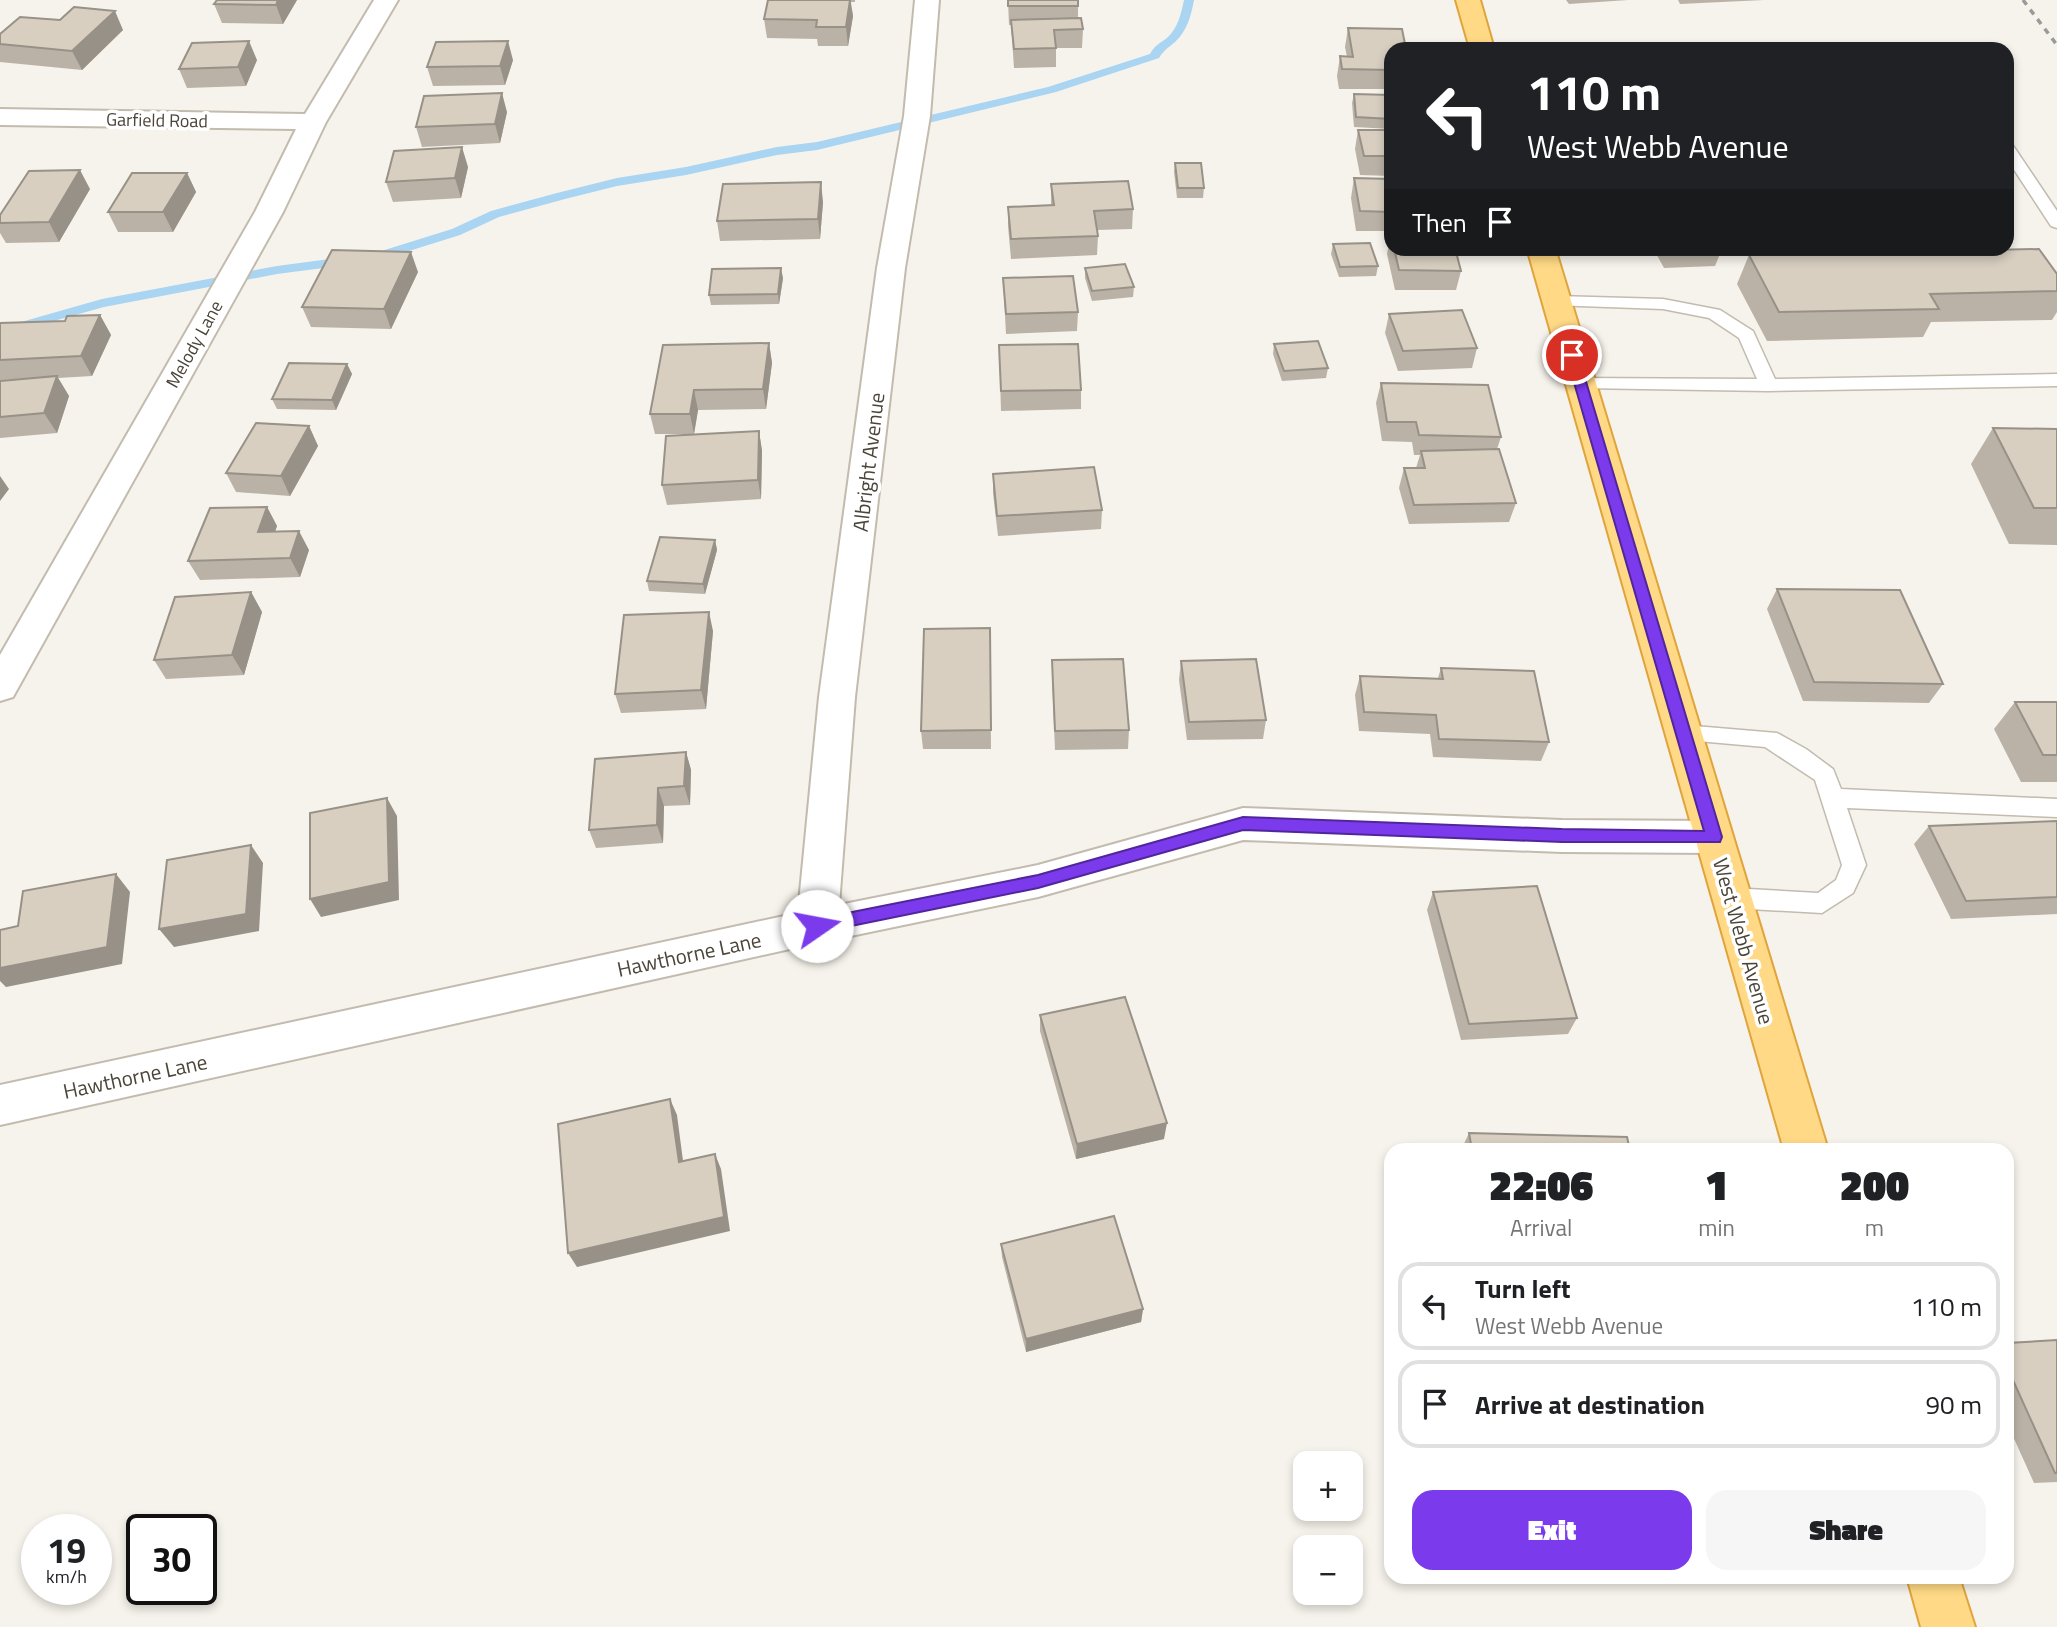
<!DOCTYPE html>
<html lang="en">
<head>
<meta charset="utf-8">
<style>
	body { margin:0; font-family:"Titillium Web",sans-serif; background:#f6f6f6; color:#202124; height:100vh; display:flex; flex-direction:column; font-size:26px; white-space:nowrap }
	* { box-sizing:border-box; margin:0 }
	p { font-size:23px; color:#757577 }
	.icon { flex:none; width:38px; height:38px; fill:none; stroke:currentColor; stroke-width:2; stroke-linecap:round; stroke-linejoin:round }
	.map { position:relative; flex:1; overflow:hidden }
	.drawer { position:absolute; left:1384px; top:1143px; width:630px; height:441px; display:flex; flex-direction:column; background:#fff; border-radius:21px; box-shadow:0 4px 10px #0003 }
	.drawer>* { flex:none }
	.top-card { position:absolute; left:1384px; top:42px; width:630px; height:214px; border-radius:21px; box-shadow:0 4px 10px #0003; background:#202124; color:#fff; overflow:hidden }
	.tools { position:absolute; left:1293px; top:1451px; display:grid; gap:14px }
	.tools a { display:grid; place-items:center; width:70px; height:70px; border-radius:14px; background:#fff; box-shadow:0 4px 10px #0003; font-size:35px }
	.speed { position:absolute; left:21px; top:1514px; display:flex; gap:14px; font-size:35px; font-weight:700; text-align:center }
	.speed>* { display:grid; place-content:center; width:91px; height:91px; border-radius:50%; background:#fff; box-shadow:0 4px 10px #0003; line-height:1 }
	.speed small { font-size:18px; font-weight:400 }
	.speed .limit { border:4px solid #111; border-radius:10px; background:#fff; color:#111 }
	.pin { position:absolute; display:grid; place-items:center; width:60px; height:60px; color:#fff; margin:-30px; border:4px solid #fff; border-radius:50%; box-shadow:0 2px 7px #0007 }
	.me { position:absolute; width:77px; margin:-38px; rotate:78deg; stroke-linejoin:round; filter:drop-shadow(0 0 5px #0008) }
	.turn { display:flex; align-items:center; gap:24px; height:147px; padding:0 28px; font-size:32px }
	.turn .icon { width:91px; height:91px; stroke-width:2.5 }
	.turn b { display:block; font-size:49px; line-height:60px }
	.then { display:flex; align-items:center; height:66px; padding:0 28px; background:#0003; gap:14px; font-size:26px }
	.eta { display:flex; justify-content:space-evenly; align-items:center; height:119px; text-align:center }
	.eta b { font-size:42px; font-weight:800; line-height:49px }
	.cta { display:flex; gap:14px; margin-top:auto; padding:14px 28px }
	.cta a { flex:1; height:80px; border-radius:21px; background:#7c3aed; color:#fff; font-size:28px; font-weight:800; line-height:80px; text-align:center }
	.cta a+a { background:#f6f6f6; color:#202124 }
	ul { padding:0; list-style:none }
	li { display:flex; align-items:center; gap:21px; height:88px; margin:0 14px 10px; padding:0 14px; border:4px solid #e0e0e0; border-radius:21px }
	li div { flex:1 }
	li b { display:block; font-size:26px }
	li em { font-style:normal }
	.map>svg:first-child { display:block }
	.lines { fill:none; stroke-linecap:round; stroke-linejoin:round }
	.stream { fill:#a9d4f2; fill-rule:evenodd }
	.service-casing { stroke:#c2bbae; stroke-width:3 }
	.minor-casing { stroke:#c2bbae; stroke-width:4 }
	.trunk-casing { stroke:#e0a43c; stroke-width:4 }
	.service { fill:#fff; fill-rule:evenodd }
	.minor { fill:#fff; fill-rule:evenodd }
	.trunk { fill:#ffd985; fill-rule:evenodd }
	.rail { stroke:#9a9a9a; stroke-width:3.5; stroke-dasharray:6 6; stroke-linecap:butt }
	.wall { fill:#bab2a6 }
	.shaded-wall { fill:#979187 }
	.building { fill:#d8cfc1; stroke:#979187; stroke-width:2 }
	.route { fill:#7c3aed; stroke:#51269a; stroke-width:2 }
	.labels { text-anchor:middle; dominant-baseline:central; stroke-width:7; stroke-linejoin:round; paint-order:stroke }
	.far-street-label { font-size:18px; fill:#4b4439; stroke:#fff }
	.street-label { font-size:21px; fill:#4b4439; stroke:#fff }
</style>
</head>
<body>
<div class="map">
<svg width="2057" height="1627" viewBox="0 0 2057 1627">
	<rect width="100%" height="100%" fill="#f6f3ec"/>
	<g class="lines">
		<path class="stream" d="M 1184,0 L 1194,0 C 1191,16 1187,31 1175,42 C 1168,48 1164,50 1159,58 L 1056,92 L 817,150 L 777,155 L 686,175 L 617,186 L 565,199 L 499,217 L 460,235 L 377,261 L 277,274 L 104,307 L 0,336 L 0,328 L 102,299 L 277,266 L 375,253 L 452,229 L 491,211 L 557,193 L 617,178 L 686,167 L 777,147 L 817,142 L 1048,87 L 1150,54 C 1155,45 1159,44 1167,38 C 1178,28 1181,14 1184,0 Z"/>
		<defs>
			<path id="service" d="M 2007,142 L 2012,144 L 2057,211 L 2057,228 L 2051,226 L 2007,159 Z
				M 1557,296 L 1663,299 L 1720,310 L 1753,331 L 1775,379 L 2057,374 L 2057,386 L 1768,391 L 1580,388 L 1571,382 L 1574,378 L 1757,379 L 1739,338 L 1709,318 L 1663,309 L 1551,305 L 1548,301 Z
				M 1683,725 L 1777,733 L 1806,749 L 1833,769 L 1841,789 L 2057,799 L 2057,817 L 1847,808 L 1866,865 L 1853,893 L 1822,913 L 1731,908 L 1723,905 L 1719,898 L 1723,891 L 1731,888 L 1818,893 L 1836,880 L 1842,865 L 1815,780 L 1765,747 L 1675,739 L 1672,733 L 1675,727 Z"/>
			<path id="minor" d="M 374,0 L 398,0 L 326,122 L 283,212 L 13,697 L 0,701 L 0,655 L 255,212 L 296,129 L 0,125 L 0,109 L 305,114 Z
				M 915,0 L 939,0 L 930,116 L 905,268 L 855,697 L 839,905 L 1038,865 L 1243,808 L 1562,820 L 1714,821 L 1728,826 L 1733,837 L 1728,848 L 1714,853 L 1562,852 L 1243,840 L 1038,897 L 817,943 L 0,1125 L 0,1085 L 798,913 L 819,697 L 877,268 L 904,116 Z"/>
			<path id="trunk" d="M 1456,0 L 1480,0 L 1494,49 L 1470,49 Z
				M 1527,248 L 1555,248 L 1828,1150 L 1784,1150 Z
				M 1907,1577 L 1959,1577 L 1975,1627 L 1921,1627 Z"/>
		</defs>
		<use href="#service" class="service-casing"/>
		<use href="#minor" class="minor-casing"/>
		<use href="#trunk" class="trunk-casing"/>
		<use href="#service" class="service"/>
		<use href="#minor" class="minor"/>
		<use href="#trunk" class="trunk"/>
		<path class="rail" d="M 2023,0 L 2057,45"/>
	</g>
	<path class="wall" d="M 297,0 L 283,24 L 222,23 L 214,4 Z
		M 768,0 L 855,0 L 855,2 L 851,2 L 853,16 L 848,46 L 818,46 L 817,39 L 767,38 L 764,19 Z
		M 1008,0 L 1078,6 L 1078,18 L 1083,29 L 1082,48 L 1056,48 L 1056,67 L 1014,68 L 1011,25 L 1009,25 Z
		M 1566,0 L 1628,0 L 1569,4 Z
		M 1678,0 L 1764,0 L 1680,4 Z
		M 1348,28 L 1391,49 L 1391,89 L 1339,89 L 1337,76 L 1340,56 L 1347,57 L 1345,47 Z
		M 123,30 L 82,70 L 0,62 L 0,34 Z
		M 257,60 L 246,86 L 187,88 L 179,69 Z
		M 513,60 L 505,85 L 433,86 L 427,67 Z
		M 1354,94 L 1391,95 L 1391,129 L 1354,127 L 1352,103 Z
		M 507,112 L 500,143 L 422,147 L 416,127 Z
		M 1358,130 L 1391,130 L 1391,176 L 1360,175 L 1355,149 Z
		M 1175,163 L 1204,188 L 1203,198 L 1177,198 L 1174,172 Z
		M 468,167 L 461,198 L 393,202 L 386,182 Z
		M 187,173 L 196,192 L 173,232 L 118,232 L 108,212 Z
		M 1354,178 L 1391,179 L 1391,231 L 1356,231 L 1351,198 Z
		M 1051,184 L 1133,209 L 1132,229 L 1097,230 L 1098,236 L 1097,255 L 1011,259 L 1008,226 L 1008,207 L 1051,205 Z
		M 90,189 L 59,242 L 6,243 L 0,233 L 0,215 Z
		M 823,202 L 820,239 L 720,241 L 717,221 Z
		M 1391,234 L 1391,248 L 1455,248 L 1461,271 L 1456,290 L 1395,290 L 1387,254 Z
		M 1333,244 L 1378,266 L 1376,276 L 1339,277 L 1331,254 Z
		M 1653,248 L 1726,248 L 1722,249 L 1715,266 L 1664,268 Z
		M 1749,255 L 2057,274 L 2057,312 L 2052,320 L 1931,322 L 1923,337 L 1767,341 L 1737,284 Z
		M 1085,268 L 1134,287 L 1133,297 L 1092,301 L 1085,278 Z
		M 418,272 L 391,329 L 311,327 L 302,307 Z
		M 783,278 L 779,304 L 711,305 L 709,295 Z
		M 1003,278 L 1078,312 L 1077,331 L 1006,334 Z
		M 1389,314 L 1477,348 L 1472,368 L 1398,371 L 1385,333 Z
		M 100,315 L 111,335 L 92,376 L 58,378 L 69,396 L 57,433 L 0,438 L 0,381 L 27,379 L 0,380 L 0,323 L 65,321 Z
		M 769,343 L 772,363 L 766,409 L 698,410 L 694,434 L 655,434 L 650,414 Z
		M 1274,344 L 1328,368 L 1326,378 L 1282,381 L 1273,354 Z
		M 999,345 L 1081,390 L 1081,409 L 1001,411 Z
		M 347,364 L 352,374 L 336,410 L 277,409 L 272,399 Z
		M 1381,383 L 1501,437 L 1497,449 L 1516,503 L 1509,522 L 1409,524 L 1399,488 L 1404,468 L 1416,468 L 1420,455 L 1414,455 L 1412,442 L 1382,441 L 1376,403 Z
		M 309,426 L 318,446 L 290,496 L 236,492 L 226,473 Z
		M 1993,428 L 2057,429 L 2057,545 L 2009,544 L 1971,464 Z
		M 759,431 L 762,451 L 761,499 L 667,505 L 662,485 Z
		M 993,474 L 1102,510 L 1101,529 L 998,536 L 993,493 Z
		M 267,507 L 277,526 L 275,531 L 309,550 L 300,577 L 200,580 L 188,561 Z
		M 715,540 L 717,550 L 705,594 L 649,591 L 647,581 Z
		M 1777,589 L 1943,684 L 1929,703 L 1803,701 L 1767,609 Z
		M 251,592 L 262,612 L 244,675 L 166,679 L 154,660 Z
		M 990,628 L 991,749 L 923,749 L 921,731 Z
		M 713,631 L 706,709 L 621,713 L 615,694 Z
		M 1052,660 L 1129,730 L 1128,749 L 1055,750 L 1052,679 Z
		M 1181,661 L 1266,720 L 1263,739 L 1187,740 L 1179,680 Z
		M 1441,668 L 1549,742 L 1541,761 L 1433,757 L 1430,734 L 1359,731 L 1355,695 L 1360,676 L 1438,678 Z
		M 2015,702 L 2057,702 L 2057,782 L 2021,782 L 1994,729 Z
		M 686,752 L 691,770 L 690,805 L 664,806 L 663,843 L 596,848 L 589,830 Z
		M 2057,821 L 2057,914 L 1951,919 L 1914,844 L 1929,826 Z
		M 1433,892 L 1577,1018 L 1568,1034 L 1461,1040 L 1427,910 Z
		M 1040,1015 L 1164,1139 L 1076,1159 L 1040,1031 Z
		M 1469,1133 L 1630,1150 L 1461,1150 Z
		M 1001,1244 L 1143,1309 L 1141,1322 L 1026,1352 L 1002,1257 Z
		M 2057,1340 L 2057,1482 L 2034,1483 L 2007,1423 L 2007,1343 Z"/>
	<path class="shaded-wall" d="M 278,0 L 297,0 L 283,24 L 276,5 Z
		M 850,0 L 853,16 L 848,46 L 846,27 Z
		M 115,11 L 123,30 L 82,70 L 72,51 Z
		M 249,41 L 257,60 L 246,86 L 238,67 Z
		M 508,41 L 513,60 L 505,85 L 500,66 Z
		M 502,93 L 507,112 L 500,143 L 495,124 Z
		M 462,147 L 468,167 L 461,198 L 455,178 Z
		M 80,170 L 90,189 L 59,242 L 49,222 Z
		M 187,173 L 196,192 L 173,232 L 163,212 Z
		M 821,182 L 823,202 L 820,239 L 818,219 Z
		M 411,252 L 418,272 L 391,329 L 384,309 Z
		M 781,268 L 783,278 L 779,304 L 778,294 Z
		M 100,315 L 111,335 L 92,376 L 81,356 Z
		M 769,343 L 772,363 L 766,409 L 763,389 Z
		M 347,364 L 352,374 L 336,410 L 332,400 Z
		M 57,376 L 69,396 L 57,433 L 44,413 Z
		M 694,390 L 698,410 L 694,434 L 690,414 Z
		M 309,426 L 318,446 L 290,496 L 281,476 Z
		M 759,431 L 762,451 L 761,499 L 758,480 Z
		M 0,476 L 9,489 L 0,501 Z
		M 267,507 L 277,526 L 268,552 L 258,532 Z
		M 299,531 L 309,550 L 300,577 L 290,558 Z
		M 715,540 L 717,550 L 705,594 L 703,584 Z
		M 251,592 L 262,612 L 244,675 L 232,655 Z
		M 709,612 L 713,631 L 706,709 L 701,690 Z
		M 686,752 L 691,770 L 690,805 L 684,786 Z
		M 658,788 L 664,806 L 663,843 L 657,825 Z
		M 387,798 L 397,816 L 399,900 L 321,917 L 310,899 Z
		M 251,845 L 263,863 L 259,931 L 174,947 L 159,929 Z
		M 116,874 L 130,892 L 122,964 L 6,987 L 0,981 L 0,968 Z
		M 670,1099 L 677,1115 L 685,1176 L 679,1162 Z
		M 1167,1123 L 1164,1139 L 1076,1159 L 1077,1144 Z
		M 715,1154 L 721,1169 L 730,1231 L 577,1267 L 568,1253 Z
		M 1143,1309 L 1141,1322 L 1026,1352 L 1026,1339 Z"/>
	<path class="building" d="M 217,0 L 278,0 L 276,5 L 214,4 Z
		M 768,0 L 850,0 L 846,27 L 816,27 L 817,20 L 764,19 Z
		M 1008,0 L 1078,0 L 1078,6 L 1008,6 Z
		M 74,7 L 115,11 L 72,51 L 0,44 L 0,34 L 20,17 L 60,20 Z
		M 1081,18 L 1083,29 L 1054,30 L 1056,48 L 1014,49 L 1011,20 Z
		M 1348,28 L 1402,29 L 1406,49 L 1391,49 L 1391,70 L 1342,69 L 1340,56 L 1353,57 Z
		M 249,41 L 238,67 L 179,69 L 192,43 Z
		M 508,41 L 500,66 L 427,67 L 436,42 Z
		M 502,93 L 495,124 L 416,127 L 424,96 Z
		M 1354,94 L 1391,95 L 1391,119 L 1356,117 Z
		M 1358,130 L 1391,130 L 1391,156 L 1364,156 Z
		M 462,147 L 455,178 L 386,182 L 394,151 Z
		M 1175,163 L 1201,163 L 1204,188 L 1178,188 Z
		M 80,170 L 49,222 L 0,223 L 0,215 L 29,171 Z
		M 132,173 L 187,173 L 163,212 L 108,212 Z
		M 1354,178 L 1391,179 L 1391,212 L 1360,211 Z
		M 1128,181 L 1133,209 L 1094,211 L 1098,236 L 1011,239 L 1008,207 L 1054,205 L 1051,184 Z
		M 821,182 L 818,219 L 717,221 L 723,184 Z
		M 1370,243 L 1378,266 L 1340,267 L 1333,244 Z
		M 1394,248 L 1455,248 L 1461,271 L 1399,270 Z
		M 2039,249 L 2057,274 L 2057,291 L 1930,294 L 1939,309 L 1779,312 L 1749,255 Z
		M 332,250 L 411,252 L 384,309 L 302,307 Z
		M 1125,264 L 1134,287 L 1092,291 L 1085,268 Z
		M 781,268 L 778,294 L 709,295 L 712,269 Z
		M 1073,276 L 1078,312 L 1006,314 L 1003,278 Z
		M 1462,310 L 1477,348 L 1403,351 L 1389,314 Z
		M 100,315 L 81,356 L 0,360 L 0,323 L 65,321 L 67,316 Z
		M 1318,341 L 1328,368 L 1284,371 L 1274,344 Z
		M 769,343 L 763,389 L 694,390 L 690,414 L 650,414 L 663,345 Z
		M 1078,344 L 1081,390 L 1001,391 L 999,345 Z
		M 289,363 L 347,364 L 332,400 L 272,399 Z
		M 57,376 L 44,413 L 0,417 L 0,381 Z
		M 1381,383 L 1488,385 L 1501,437 L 1419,435 L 1416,422 L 1387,422 Z
		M 256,423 L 309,426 L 281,476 L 226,473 Z
		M 1993,428 L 2057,429 L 2057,508 L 2034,508 Z
		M 759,431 L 758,480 L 662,485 L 666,436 Z
		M 1499,449 L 1516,503 L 1414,505 L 1404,468 L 1425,468 L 1421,451 Z
		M 1094,467 L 1102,510 L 997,516 L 993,474 Z
		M 267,507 L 258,532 L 299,531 L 290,558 L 188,561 L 210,508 Z
		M 660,537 L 715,540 L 703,584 L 647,581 Z
		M 1777,589 L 1900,590 L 1943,684 L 1814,682 Z
		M 251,592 L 232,655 L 154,660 L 175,597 Z
		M 709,612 L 701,690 L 615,694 L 624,615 Z
		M 990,628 L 991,730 L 921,731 L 924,629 Z
		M 1123,659 L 1129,730 L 1055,731 L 1052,660 Z
		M 1256,659 L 1266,720 L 1189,722 L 1181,661 Z
		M 1441,668 L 1534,671 L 1549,742 L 1439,739 L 1436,715 L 1364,712 L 1360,676 L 1443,679 Z
		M 2015,702 L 2057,702 L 2057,755 L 2043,755 Z
		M 686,752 L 684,786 L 658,788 L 657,825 L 589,830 L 595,759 Z
		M 387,798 L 389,882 L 310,899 L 310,813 Z
		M 2057,821 L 2057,897 L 1966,901 L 1929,826 Z
		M 251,845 L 246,914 L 159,929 L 167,860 Z
		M 116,874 L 107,947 L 0,968 L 0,930 L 18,926 L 23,891 Z
		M 1537,886 L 1577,1018 L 1469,1024 L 1433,892 Z
		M 1125,997 L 1167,1123 L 1077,1144 L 1040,1015 Z
		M 670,1099 L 679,1162 L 715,1154 L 724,1217 L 568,1253 L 558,1124 Z
		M 1469,1133 L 1627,1137 L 1630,1150 L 1472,1150 Z
		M 1114,1216 L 1143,1309 L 1026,1339 L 1001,1244 Z
		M 2057,1340 L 2057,1473 L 2055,1473 L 2007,1367 L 2007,1343 Z"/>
	<path class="route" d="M 1572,351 L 1578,355 L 1722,837 L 1720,842 L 1562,842 L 1243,830 L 1038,888 L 817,933 L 811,931 L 808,926 L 811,921 L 817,919 L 1038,875 L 1243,817 L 1562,829 L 1704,831 L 1566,355 Z"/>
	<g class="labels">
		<g class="far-street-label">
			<text transform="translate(157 120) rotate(1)">Garfield Road</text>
			<text transform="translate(194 344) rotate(-61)">Melody Lane</text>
		</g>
		<g class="street-label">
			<text transform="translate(868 462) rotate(-83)">Albright Avenue</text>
			<text transform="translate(1744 941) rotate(74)">West Webb Avenue</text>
			<text transform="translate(689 954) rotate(-12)">Hawthorne Lane</text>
			<text transform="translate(135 1076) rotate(-12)">Hawthorne Lane</text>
		</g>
	</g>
</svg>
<div class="tools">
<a>+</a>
<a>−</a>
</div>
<div class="speed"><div>19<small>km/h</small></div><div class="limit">30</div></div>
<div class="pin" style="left:1572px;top:355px;background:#d93025"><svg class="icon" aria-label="arrive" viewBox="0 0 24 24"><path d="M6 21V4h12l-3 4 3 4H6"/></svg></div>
<svg class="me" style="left:817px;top:926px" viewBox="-20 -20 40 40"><circle r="19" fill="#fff"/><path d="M0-13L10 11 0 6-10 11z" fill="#7c3aed"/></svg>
<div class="top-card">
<div class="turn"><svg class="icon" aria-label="left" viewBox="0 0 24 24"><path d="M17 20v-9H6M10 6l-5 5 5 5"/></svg><div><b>110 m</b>West Webb Avenue</div></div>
<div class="then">Then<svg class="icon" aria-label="arrive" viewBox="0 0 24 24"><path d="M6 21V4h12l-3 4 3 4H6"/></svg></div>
</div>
<section class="drawer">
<div class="eta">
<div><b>22:06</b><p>Arrival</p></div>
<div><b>1</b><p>min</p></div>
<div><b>200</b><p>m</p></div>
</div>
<ul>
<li><svg class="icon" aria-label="left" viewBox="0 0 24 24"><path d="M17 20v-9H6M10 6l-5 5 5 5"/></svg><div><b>Turn left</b><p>West Webb Avenue</p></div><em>110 m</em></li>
<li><svg class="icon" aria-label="arrive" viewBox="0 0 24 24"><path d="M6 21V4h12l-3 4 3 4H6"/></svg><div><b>Arrive at destination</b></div><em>90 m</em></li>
</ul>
<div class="cta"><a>Exit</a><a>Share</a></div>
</section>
</div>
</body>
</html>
